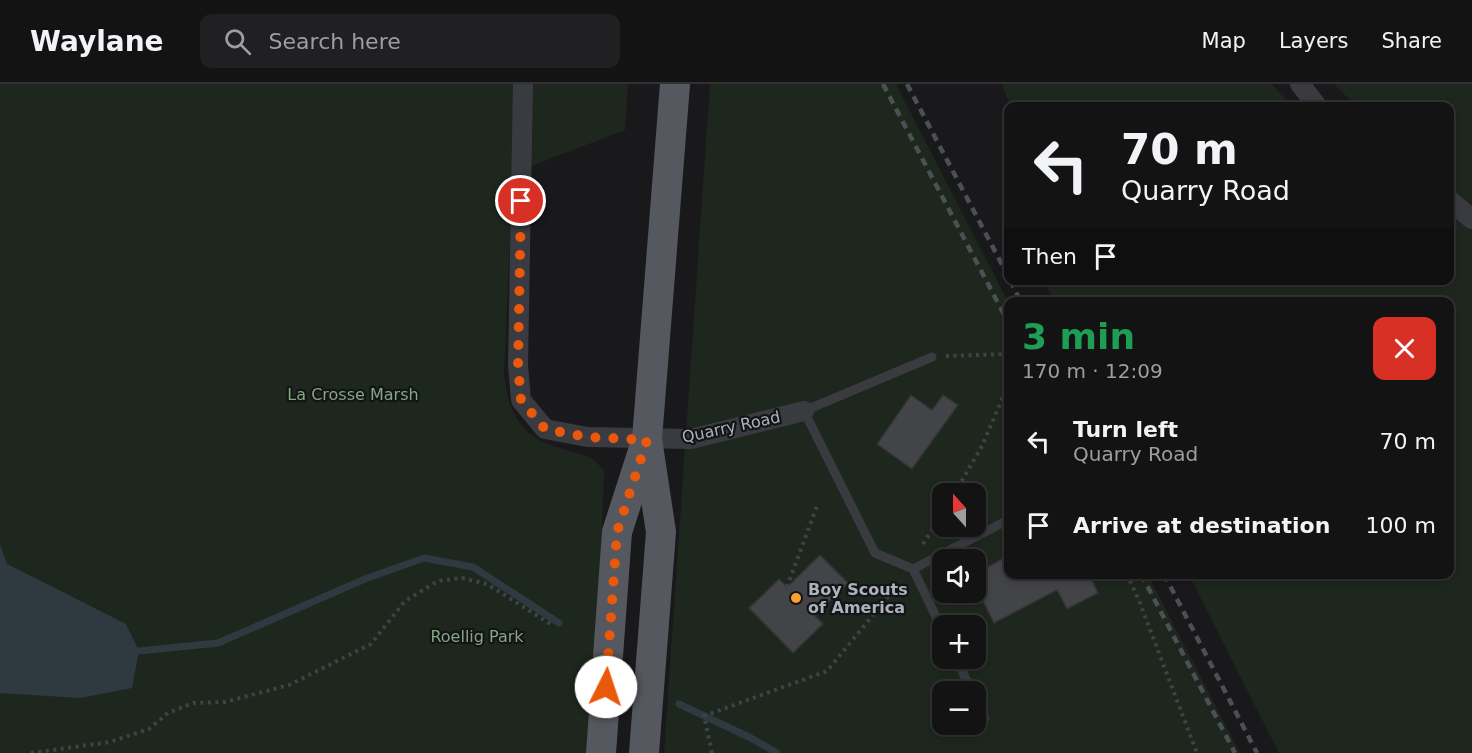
<!DOCTYPE html>
<html lang="en">
<head>
<meta charset="utf-8">
<style>
	body { margin:0; font-family:"DejaVu Sans",sans-serif; background:#202022; color:#f1f3f6; height:100vh; display:flex; flex-direction:column; font-size:22px; white-space:nowrap }
	* { box-sizing:border-box; margin:0 }
	p { font-size:20px; color:#9d9ea0 }
	.icon { flex:none; width:33px; height:33px; fill:none; stroke:currentColor; stroke-width:2; stroke-linecap:round; stroke-linejoin:round }
	.map { position:relative; flex:1; overflow:hidden }
	.sheet { position:absolute; left:1004px; top:213px; width:450px; height:282px; display:flex; flex-direction:column; background:#131314; border-radius:12px; box-shadow:0 3px 9px #0003,0 0 0 2px #323234 }
	.sheet>* { flex:none }
	.guide { position:absolute; left:1004px; top:18px; width:450px; height:183px; border-radius:12px; box-shadow:0 3px 9px #0003,0 0 0 2px #323234; background:#131314; color:#f1f3f6; overflow:hidden }
	.needle { width:39px; rotate:339deg }
	.fabs { position:absolute; left:932px; top:399px; display:grid; gap:12px }
	.fabs a { display:grid; place-items:center; width:54px; height:54px; border-radius:12px; background:#131314; box-shadow:0 3px 9px #0003,0 0 0 2px #323234; font-size:30px }
	.pin { position:absolute; display:grid; place-items:center; width:51px; height:51px; color:#fff; margin:-26px; border:3px solid #fff; border-radius:50%; box-shadow:0 2px 6px #0007 }
	.me { position:absolute; width:66px; margin:-33px; rotate:4deg; stroke-linejoin:round; filter:drop-shadow(0 0 4px #0008) }
	.turn { display:flex; align-items:center; gap:21px; height:126px; padding:0 18px; font-size:27px }
	.turn .icon { width:78px; height:78px; stroke-width:2.5 }
	.turn b { display:block; font-size:42px; line-height:51px }
	.then { display:flex; align-items:center; height:57px; padding:0 18px; background:#0003; gap:12px; font-size:22px }
	.round { display:grid; place-items:center; flex:none; width:63px; height:63px; border-radius:12px; background:#202022 }
	.headline { display:flex; align-items:center; justify-content:space-between; height:102px; padding:0 18px }
	h1 { font-size:36px; font-weight:700; line-height:45px; color:#1e9e55 }
	ul { padding:0; list-style:none }
	li { display:flex; align-items:center; gap:18px; height:84px; padding:0 18px }
	li div { flex:1 }
	li b { display:block; font-size:22px }
	li em { font-style:normal }
	header { display:flex; align-items:center; gap:36px; box-sizing:border-box; height:84px; padding:0 30px; background:#131314; border-bottom:2px solid #323234 }
	header strong { font-size:28px }
	nav { display:flex; gap:33px; margin-inline-start:auto; font-size:21px }
	.search { width:420px; height:54px; background:#202022; display:flex; align-items:center; gap:15px; box-sizing:border-box; padding:0 21px; border-radius:12px; color:#9d9ea0; font-size:22px }
	.map>svg:first-child { display:block }
	.green { fill:#1e271e; fill-rule:evenodd }
	.water { fill:#2e3a40 }
	.lines { fill:none; stroke-linecap:round; stroke-linejoin:round }
	.stream { stroke:#2e3a40; stroke-width:7 }
	.building { fill:#434448; stroke:#333337; stroke-width:1.5 }
	.path { stroke:#3f4247; stroke-width:4; stroke-dasharray:3 4.5; stroke-linecap:butt }
	.service { stroke:#393b40; stroke-width:9 }
	.minor { stroke:#393b40; stroke-width:20 }
	.primary { stroke:#55595f; stroke-width:30 }
	.rail { stroke:#4c5055; stroke-width:4.5; stroke-dasharray:8 6; stroke-linecap:butt }
	.route { stroke:#ea580c; stroke-width:10; stroke-dasharray:0 18 }
	.poi-dot { fill:#fb9f30; stroke:#141416; stroke-width:2 }
	.labels { text-anchor:middle; dominant-baseline:central; stroke-width:4.5; stroke-linejoin:round; paint-order:stroke }
	.park-label { font-size:16px; fill:#83a781; stroke:#141416 }
	.street-label { font-size:16px; fill:#aab2bb; stroke:#141416 }
	.poi-label { font-size:16px; font-weight:bold; fill:#aab2bb; stroke:#141416; text-anchor:start }
</style>
</head>
<body>
<header>
<strong>Waylane</strong>
<div class="search"><svg class="icon" aria-label="search" viewBox="0 0 24 24"><circle cx="10" cy="10" r="6"/><path d="M15 15l6 6"/></svg>Search here</div>
<nav><a>Map</a><a>Layers</a><a>Share</a></nav>
</header>
<div class="map">
<svg width="1472" height="669" viewBox="0 0 1472 669">
	<rect width="100%" height="100%" fill="#19191b"/>
	<path class="green" d="M 0,0 L 628,0 L 625,46 L 513,89 L 504,292 C 510,337 524,355 569,367 C 586,372 592,371 604,387 L 598,552 L 586,669 L 0,669 Z
		M 710,0 L 896,0 L 1008,218 L 1008,490 L 1148,491 L 1240,669 L 664,669 ZM 942,410 L 975,410 L 975,442 L 942,442 ZM 942,476 L 975,476 L 975,508 L 942,508 ZM 942,542 L 975,542 L 975,574 L 942,574 ZM 942,608 L 975,608 L 975,640 L 942,640 Z
		M 1002,0 L 1272,0 L 1291,22 L 1010,22 Z
		M 1334,0 L 1472,0 L 1472,669 L 1279,669 L 1189,491 L 1449,490 L 1449,218 L 1053,217 L 1045,197 L 1449,196 L 1449,130 L 1460,125 L 1449,116 L 1449,22 L 1360,22 L 1347,13 Z"/>
	<path class="water" d="M 0,461 L 7,480 L 126,540 L 139,567 L 132,604 L 80,614 L 0,609 Z"/>
	<g class="lines">
		<path class="stream" d="M 139,567 L 218,559 L 365,495 L 424,474 L 473,483 L 559,539
			M 679,620 L 751,654 L 777,669"/>
	</g>
	<path class="building" d="M 911,311 L 932,326 L 943,311 L 958,321 L 912,385 L 877,360 Z
		M 820,471 L 848,499 L 815,532 L 823,540 L 793,569 L 749,524 L 779,495 L 787,503 Z
		M 1008,472 L 1008,490 L 1089,490 L 1098,509 L 1067,525 L 1057,506 L 994,539 L 978,507 L 986,503 L 978,488 Z"/>
	<g class="lines">
		<path class="path" d="M 946,272 L 1008,270
			M 954,410 L 982,362 L 1008,301
			M 923,460 L 942,430
			M 1127,490 L 1140,519 L 1197,669
			M 787,503 L 817,422
			M 31,669 L 110,658 L 149,645 L 168,629 L 193,619 L 225,618 L 289,601 L 371,560 L 405,517 L 438,497 L 462,494 L 487,500 L 552,541
			M 712,669 L 704,632 L 827,587 L 901,497"/>
		<path class="service" d="M 932,273 L 804,327 L 875,469 L 913,485 L 942,545
			M 913,485 L 1008,436
			M 956,574 L 972,608
			M 975,614 L 985,634"/>
		<path class="minor" d="M 523,0 L 518,281 L 521,316 L 545,345 L 587,353 L 691,355 L 804,327
			M 1300,0 L 1317,22
			M 1449,116 L 1472,135"/>
		<path class="primary" d="M 601,669 L 617,448 L 645,361
			M 644,669 L 661,448 L 647,355 L 675,0"/>
		<path class="rail" d="M 883,0 L 1008,238
			M 907,0 L 1008,192
			M 1010,196 L 1021,218
			M 1141,490 L 1235,669
			M 1164,490 L 1257,669"/>
	</g>
	<g class="lines">
		<path class="route" d="M 521,117 L 518,281 L 521,316 L 545,345 L 587,353 L 647,356 L 617,448 L 606,603"/>
	</g>
	<circle class="poi-dot" cx="796" cy="514" r="6"/>
	<g class="labels">
		<g class="park-label">
			<text x="353" y="310">La Crosse Marsh</text>
			<text x="477" y="552">Roellig Park</text>
		</g>
		<g class="street-label">
			<text transform="translate(731 343) rotate(-12)">Quarry Road</text>
		</g>
		<g class="poi-label">
			<text x="808" y="505">Boy Scouts<tspan x="808" dy="18">of America</tspan></text>
		</g>
	</g>
</svg>
<div class="fabs">
<a><svg class="needle" viewBox="-14 -14 28 28"><path d="M0-13l5 13h-10z" fill="#e53935"/><path d="M0 13l5-13h-10z" fill="#9d9ea0"/></svg></a>
<a><svg class="icon" aria-label="sound" viewBox="0 0 24 24"><path d="M4 9h4l5-4v14l-5-4H4zM17 9q2 3 0 6"/></svg></a>
<a>+</a>
<a>−</a>
</div>
<div class="pin" style="left:521px;top:117px;background:#d93025"><svg class="icon" aria-label="arrive" viewBox="0 0 24 24"><path d="M6 21V4h12l-3 4 3 4H6"/></svg></div>
<svg class="me" style="left:606px;top:603px" viewBox="-20 -20 40 40"><circle r="19" fill="#fff"/><path d="M0-13L10 11 0 6-10 11z" fill="#ea580c"/></svg>
<div class="guide">
<div class="turn"><svg class="icon" aria-label="left" viewBox="0 0 24 24"><path d="M17 20v-9H6M10 6l-5 5 5 5"/></svg><div><b>70 m</b>Quarry Road</div></div>
<div class="then">Then<svg class="icon" aria-label="arrive" viewBox="0 0 24 24"><path d="M6 21V4h12l-3 4 3 4H6"/></svg></div>
</div>
<section class="sheet">
<div class="headline"><div><h1>3 min</h1><p>170 m · 12:09</p></div><a class="round" style="background:#d93025;color:#fff"><svg class="icon" aria-label="close" viewBox="0 0 24 24"><path d="M6 6l12 12M18 6L6 18"/></svg></a></div>
<ul>
<li><svg class="icon" aria-label="left" viewBox="0 0 24 24"><path d="M17 20v-9H6M10 6l-5 5 5 5"/></svg><div><b>Turn left</b><p>Quarry Road</p></div><em>70 m</em></li>
<li><svg class="icon" aria-label="arrive" viewBox="0 0 24 24"><path d="M6 21V4h12l-3 4 3 4H6"/></svg><div><b>Arrive at destination</b></div><em>100 m</em></li>
</ul>
</section>
</div>
</body>
</html>
